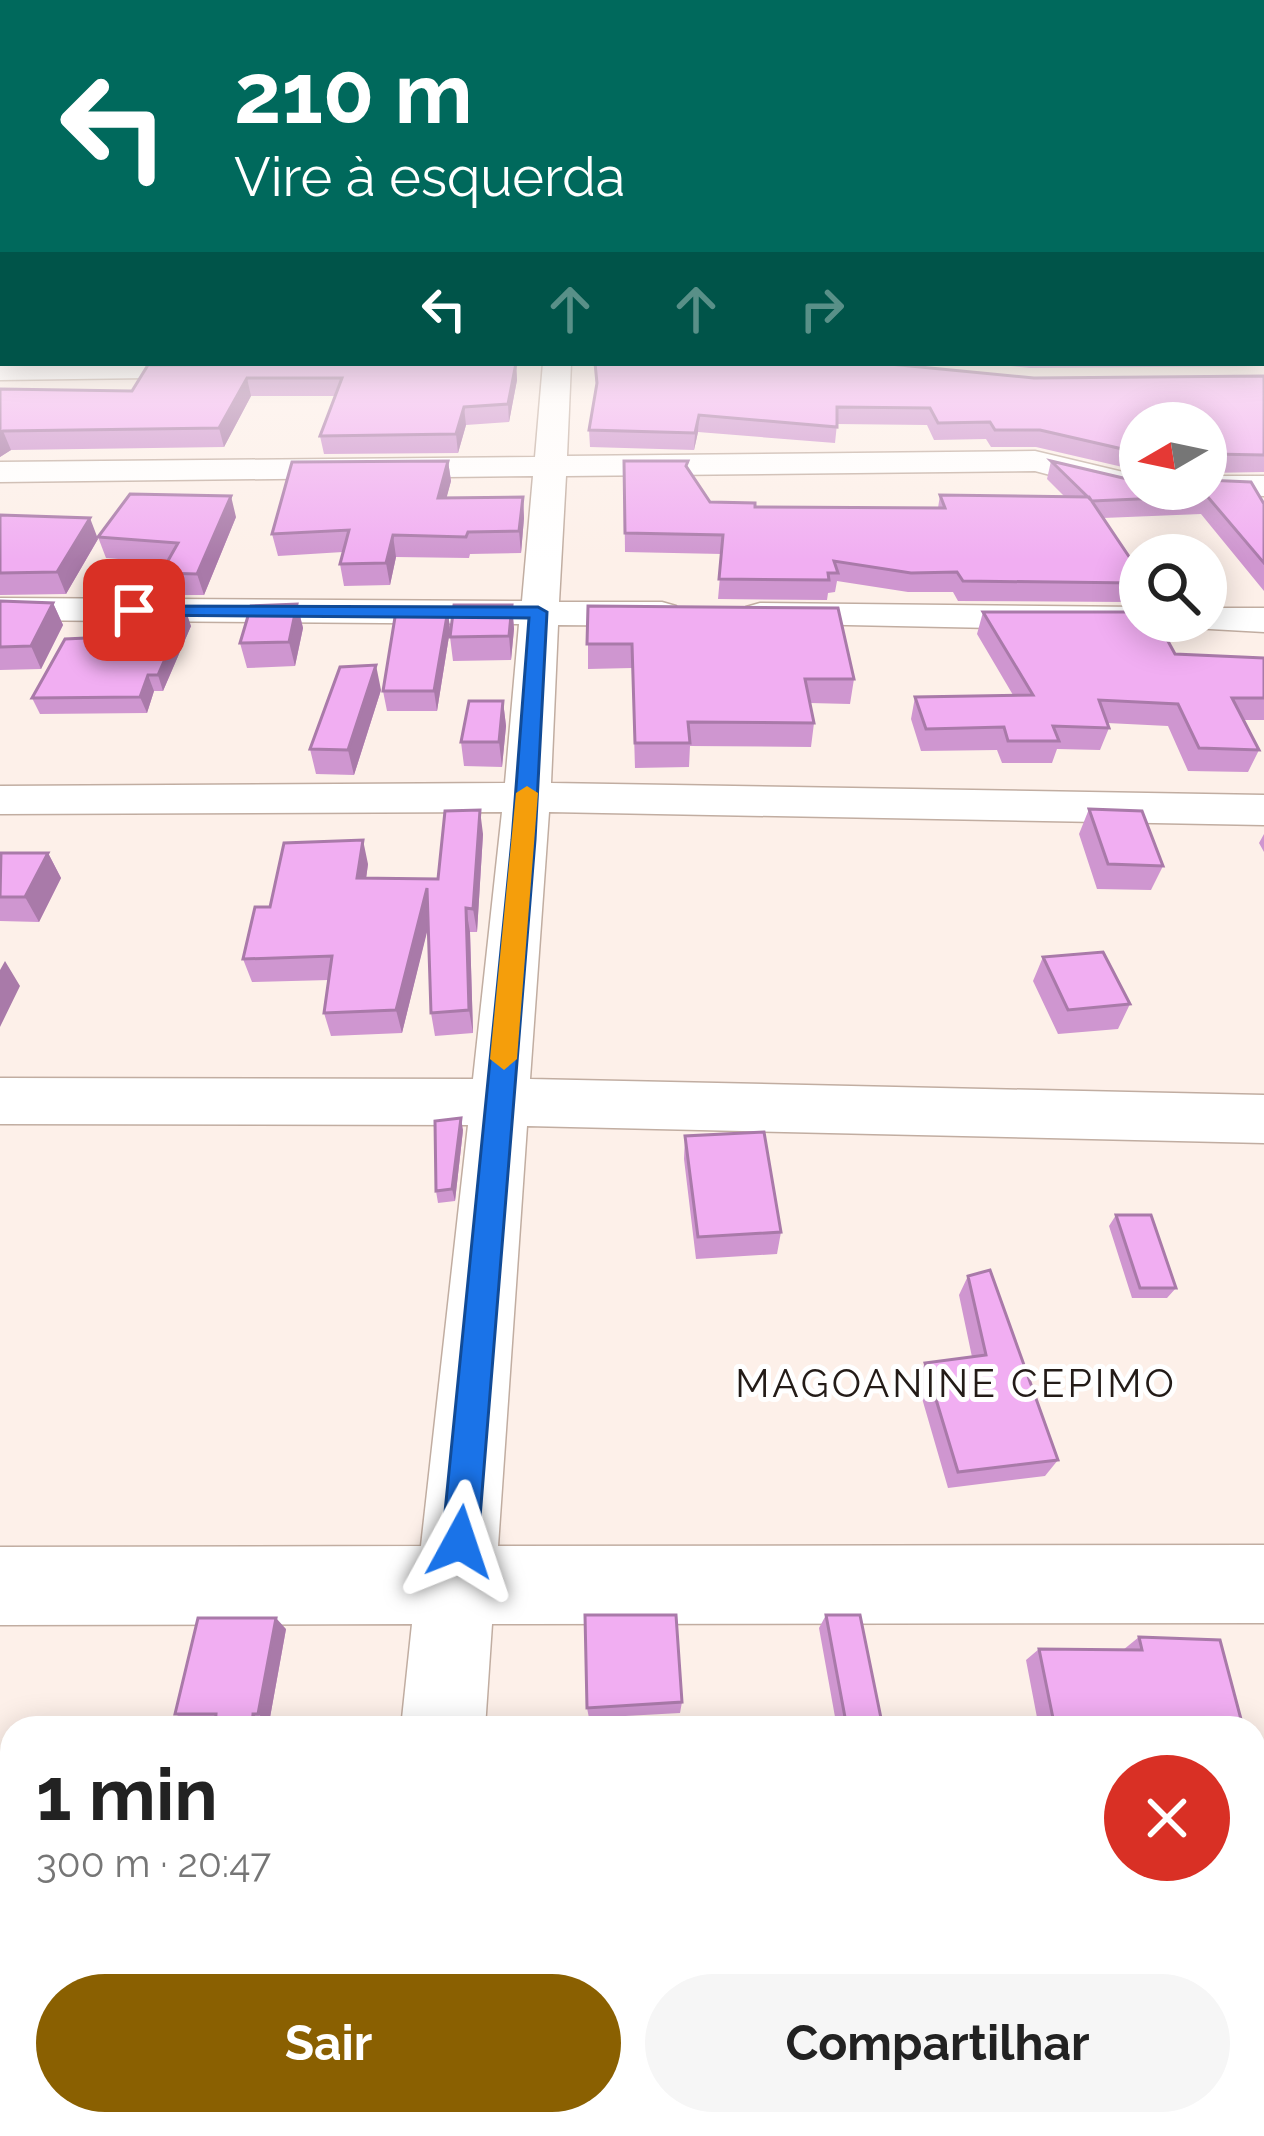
<!DOCTYPE html>
<html lang="pt">
<head>
<meta charset="utf-8">
<style>
	body { margin:0; font-family:Raleway,sans-serif; background:#f6f6f6; color:#222; height:100vh; display:flex; flex-direction:column; font-size:45px; white-space:nowrap }
	* { box-sizing:border-box; margin:0 }
	p { font-size:39px; color:#767676 }
	.icon { flex:none; width:66px; height:66px; fill:none; stroke:currentColor; stroke-width:2; stroke-linecap:round; stroke-linejoin:round }
	.map { position:relative; flex:1; overflow:hidden }
	.panel { position:absolute; left:0px; top:1716px; width:1266px; height:420px; display:flex; flex-direction:column; background:#fff; border-radius:36px 36px 0 0; box-shadow:0 6px 30px #0003 }
	.panel>* { flex:none }
	.hud { position:absolute; left:0px; top:0px; width:1266px; height:366px; box-shadow:0 6px 30px #0003; background:#00695c; color:#fff; overflow:hidden }
	.needle { width:78px; rotate:261deg }
	.tools { position:absolute; left:1119px; top:402px; display:grid; gap:24px }
	.tools a { display:grid; place-items:center; width:108px; height:108px; border-radius:50%; background:#fff; box-shadow:0 6px 30px #0003; font-size:60px }
	.pin { position:absolute; display:grid; place-items:center; width:102px; height:102px; color:#fff; margin:-51px; border-radius:24px; box-shadow:0 6px 18px #0006 }
	.me { position:absolute; width:132px; margin:-66px; rotate:5deg; stroke-linejoin:round; filter:drop-shadow(0 0 9px #0008) }
	.turn { display:flex; align-items:center; gap:42px; height:252px; padding:0 36px; font-size:54px }
	.turn .icon { width:156px; height:156px; stroke-width:2.5 }
	.turn b { display:block; font-size:84px; line-height:102px }
	.lanes { display:flex; align-items:center; height:114px; padding:0 36px; background:#0003; justify-content:center; gap:60px; direction:ltr }
	.lanes .off { opacity:.35 }
	.round { display:grid; place-items:center; flex:none; width:126px; height:126px; border-radius:63px; background:#f6f6f6 }
	.head { display:flex; align-items:center; justify-content:space-between; height:204px; padding:0 36px }
	h1 { font-size:72px; font-weight:700; line-height:90px }
	.button { display:flex; gap:24px; margin-top:auto; padding:24px 36px }
	.button a { flex:1; height:138px; border-radius:72px; background:#8a6001; color:#fff; font-size:48px; font-weight:700; line-height:138px; text-align:center }
	.button a+a { background:#f6f6f6; color:#222 }
	.map>svg:first-child { display:block }
	.lines { fill:none; stroke-linecap:round; stroke-linejoin:round }
	.minor-casing { stroke:#c1ada1; stroke-width:3 }
	.minor { fill:#fff; fill-rule:evenodd }
	.wall { fill:#cf96d0 }
	.shaded-wall { fill:#a97aa9 }
	.building { fill:#f1aef2; stroke:#a97aa9; stroke-width:3 }
	.route { fill:#1a73e8; stroke:#114b97; stroke-width:3 }
	.slow { fill:#f59e0b }
	.labels { text-anchor:middle; dominant-baseline:central; stroke-width:10; stroke-linejoin:round; paint-order:stroke }
	.near-neighbourhood-label { font-size:39px; letter-spacing:3px; fill:#231b17; stroke:#fff }
</style>
</head>
<body>
<div class="map">
<svg width="1264" height="2136" viewBox="0 0 1264 2136">
	<rect width="100%" height="100%" fill="#fdf0e9"/>
	<g class="lines">
		<defs>
			<path id="minor" d="M 0,362 L 234,363 L 237,368 L 223,377 L 0,380 Z
				M 543,363 L 571,363 L 567,456 L 1035,451 L 1140,476 L 1140,489 L 1155,489 L 1140,496 L 1126,495 L 1035,471 L 566,476 L 559,602 L 662,602 L 676,606 L 681,614 L 676,622 L 662,626 L 558,625 L 551,783 L 1264,795 L 1264,825 L 549,812 L 530,1079 L 1264,1095 L 1264,1143 L 527,1126 L 498,1546 L 1264,1545 L 1264,1623 L 492,1624 L 485,1728 L 401,1728 L 412,1624 L 0,1625 L 0,1547 L 421,1546 L 468,1125 L 0,1124 L 0,1078 L 473,1079 L 502,812 L 0,814 L 0,786 L 505,783 L 519,624 L 0,620 L 0,598 L 522,601 L 533,476 L 0,482 L 0,462 L 535,457 Z
				M 1206,476 L 1264,476 L 1264,496 L 1194,493 L 1191,489 L 1206,489 Z
				M 760,603 L 1140,607 L 1140,621 L 1158,621 L 1140,631 L 746,623 L 741,615 L 746,607 Z
				M 1206,608 L 1264,608 L 1264,632 L 1192,628 L 1187,621 L 1206,621 Z
				M 357,2124 L 457,2124 L 456,2136 L 356,2136 Z"/>
		</defs>
		<use href="#minor" class="minor-casing"/>
		<use href="#minor" class="minor"/>
	</g>
	<path class="wall" d="M 1263,261 L 1264,366 L 1030,368 L 981,363 L 1263,363 Z
		M 0,288 L 3,288 L 3,359 L 0,359 Z
		M 516,363 L 517,380 L 509,422 L 466,425 L 458,453 L 324,454 L 320,436 L 335,396 L 251,396 L 224,447 L 11,450 L 0,457 L 0,389 L 132,391 L 148,365 Z
		M 595,363 L 1034,378 L 1264,376 L 1264,472 L 1206,473 L 1206,423 L 1140,423 L 1140,471 L 1036,447 L 991,447 L 986,439 L 934,440 L 927,425 L 837,424 L 835,443 L 698,432 L 694,450 L 590,447 L 589,430 L 596,388 Z
		M 448,461 L 451,481 L 446,498 L 523,497 L 524,518 L 521,553 L 470,554 L 469,558 L 396,557 L 390,585 L 344,586 L 340,564 L 343,552 L 278,556 L 272,534 Z
		M 624,461 L 687,468 L 710,502 L 755,507 L 938,508 L 940,495 L 1064,496 L 1047,479 L 1051,461 L 1140,482 L 1206,489 L 1264,504 L 1264,591 L 1201,514 L 1103,518 L 1140,573 L 1127,602 L 958,601 L 953,592 L 908,592 L 837,581 L 835,592 L 828,593 L 827,600 L 718,599 L 722,554 L 625,552 Z
		M 0,515 L 98,539 L 66,594 L 0,595 Z
		M 236,517 L 204,595 L 168,595 L 161,573 L 167,563 L 106,558 L 98,537 Z
		M 0,601 L 53,603 L 63,625 L 41,669 L 0,670 Z
		M 297,604 L 303,628 L 295,666 L 247,668 L 240,643 Z
		M 512,605 L 514,629 L 511,660 L 453,661 L 450,637 Z
		M 588,606 L 854,679 L 850,704 L 810,703 L 814,723 L 811,747 L 690,746 L 689,767 L 635,768 L 632,668 L 588,669 Z
		M 448,610 L 450,630 L 437,711 L 387,711 L 383,691 Z
		M 983,612 L 1175,654 L 1264,658 L 1264,720 L 1244,720 L 1259,750 L 1248,772 L 1188,771 L 1168,726 L 1107,723 L 1109,728 L 1100,750 L 1057,749 L 1052,763 L 1002,763 L 997,750 L 921,751 L 911,719 L 915,697 L 1013,695 L 977,634 Z
		M 191,626 L 163,691 L 154,691 L 147,713 L 40,714 L 32,698 L 130,636 Z
		M 381,690 L 354,775 L 316,774 L 310,749 Z
		M 503,701 L 506,726 L 502,767 L 464,766 L 461,742 Z
		M 1089,809 L 1163,866 L 1151,890 L 1097,889 L 1079,834 Z
		M 483,834 L 477,932 L 470,932 L 473,1033 L 435,1036 L 431,1013 L 428,926 L 402,1033 L 331,1036 L 324,1013 L 329,980 L 252,982 L 243,959 L 270,907 L 368,864 L 366,878 L 438,879 Z
		M 1264,834 L 1264,852 L 1259,843 Z
		M 48,853 L 61,878 L 39,922 L 0,921 L 0,855 Z
		M 1043,957 L 1130,1004 L 1118,1029 L 1058,1034 L 1033,981 Z
		M 463,1130 L 455,1201 L 438,1203 L 436,1191 Z
		M 685,1136 L 781,1232 L 777,1254 L 696,1259 L 684,1159 Z
		M 1116,1215 L 1176,1288 L 1167,1298 L 1132,1298 L 1109,1226 Z
		M 968,1276 L 1058,1460 L 1045,1476 L 948,1488 L 917,1381 L 925,1363 L 972,1357 L 959,1295 Z
		M 826,1615 L 883,1728 L 837,1728 L 819,1628 Z
		M 286,1629 L 269,1723 L 265,1723 L 264,1728 L 215,1728 L 215,1722 L 189,1722 L 175,1714 Z
		M 1139,1637 L 1242,1723 L 1230,1728 L 1039,1728 L 1026,1660 L 1039,1649 L 1123,1650 Z
		M 682,1702 L 680,1713 L 589,1718 L 587,1708 Z
		M 1254,2048 L 1264,2048 L 1264,2136 L 1081,2136 L 1218,2126 L 1218,2124 L 1254,2124 Z"/>
	<path class="shaded-wall" d="M 516,363 L 517,380 L 509,422 L 508,404 Z
		M 247,378 L 251,396 L 224,447 L 219,428 Z
		M 464,407 L 466,425 L 458,453 L 456,434 Z
		M 699,415 L 698,432 L 694,450 L 695,433 Z
		M 3,431 L 11,450 L 0,457 L 0,433 Z
		M 448,461 L 451,481 L 441,519 L 438,498 Z
		M 231,496 L 236,517 L 204,595 L 197,574 Z
		M 523,497 L 524,518 L 521,553 L 519,531 Z
		M 90,518 L 98,539 L 66,594 L 57,572 Z
		M 393,535 L 396,557 L 390,585 L 386,563 Z
		M 53,603 L 63,625 L 41,669 L 31,646 Z
		M 297,604 L 303,628 L 295,666 L 289,642 Z
		M 512,605 L 514,629 L 511,660 L 509,636 Z
		M 448,610 L 450,630 L 437,711 L 434,691 Z
		M 186,611 L 191,626 L 163,691 L 158,675 Z
		M 376,665 L 381,690 L 354,775 L 348,750 Z
		M 148,675 L 154,691 L 147,713 L 140,697 Z
		M 503,701 L 506,726 L 502,767 L 499,742 Z
		M 480,810 L 483,834 L 477,932 L 473,909 Z
		M 363,840 L 368,864 L 363,902 L 357,878 Z
		M 48,853 L 61,878 L 39,922 L 25,897 Z
		M 427,888 L 432,912 L 402,1033 L 396,1010 Z
		M 466,908 L 470,932 L 473,1033 L 469,1010 Z
		M 5,961 L 20,986 L 0,1027 L 0,970 Z
		M 461,1118 L 463,1130 L 455,1201 L 452,1189 Z
		M 276,1618 L 286,1629 L 269,1723 L 258,1714 Z
		M 253,1714 L 265,1723 L 264,1728 L 252,1728 Z"/>
	<path class="building" d="M 1263,261 L 1264,261 L 1264,350 L 1263,350 Z
		M 0,288 L 3,288 L 3,341 L 0,341 Z
		M 516,363 L 508,404 L 464,407 L 456,434 L 320,436 L 342,378 L 247,378 L 219,428 L 3,431 L 0,433 L 0,389 L 132,391 L 148,365 Z
		M 595,363 L 879,363 L 1034,378 L 1264,376 L 1264,455 L 1213,454 L 1208,467 L 1206,467 L 1206,423 L 1140,423 L 1140,453 L 1040,430 L 995,430 L 990,422 L 938,423 L 930,408 L 837,407 L 837,427 L 699,415 L 695,433 L 589,430 L 597,383 Z
		M 448,461 L 438,498 L 523,497 L 519,531 L 468,532 L 466,537 L 393,535 L 386,563 L 340,564 L 349,530 L 272,534 L 292,462 Z
		M 624,461 L 688,461 L 686,466 L 710,502 L 755,503 L 755,507 L 945,508 L 940,495 L 1089,497 L 1140,573 L 1129,573 L 1134,583 L 963,581 L 957,572 L 911,573 L 834,561 L 838,573 L 828,573 L 829,580 L 719,579 L 723,535 L 625,533 Z
		M 1051,461 L 1140,482 L 1140,489 L 1206,489 L 1206,480 L 1251,482 L 1264,504 L 1264,563 L 1207,496 L 1092,501 Z
		M 130,494 L 231,496 L 197,574 L 161,573 L 178,543 L 98,537 Z
		M 0,515 L 90,518 L 57,572 L 0,573 Z
		M 0,601 L 53,603 L 31,646 L 0,647 Z
		M 297,604 L 289,642 L 240,643 L 251,606 Z
		M 454,605 L 512,605 L 509,636 L 450,637 Z
		M 588,606 L 838,608 L 854,679 L 805,679 L 814,723 L 688,722 L 690,743 L 635,743 L 632,644 L 587,644 Z
		M 146,610 L 186,611 L 158,675 L 148,675 L 140,697 L 32,698 L 65,639 L 130,636 Z
		M 448,610 L 434,691 L 383,691 L 396,611 Z
		M 983,612 L 1140,612 L 1140,621 L 1157,621 L 1175,654 L 1264,658 L 1264,698 L 1232,698 L 1259,750 L 1199,748 L 1178,704 L 1099,700 L 1109,728 L 1053,726 L 1059,741 L 1008,741 L 1004,727 L 926,729 L 915,697 L 1033,695 Z
		M 376,665 L 348,750 L 310,749 L 340,667 Z
		M 469,701 L 503,701 L 499,742 L 461,742 Z
		M 1089,809 L 1142,811 L 1163,866 L 1108,864 Z
		M 480,810 L 473,909 L 466,908 L 469,1010 L 431,1013 L 427,888 L 396,1010 L 324,1013 L 332,956 L 243,959 L 255,907 L 270,907 L 284,843 L 363,840 L 357,878 L 438,879 L 445,811 Z
		M 1,853 L 48,853 L 25,897 L 0,897 Z
		M 1103,952 L 1130,1004 L 1068,1010 L 1043,957 Z
		M 461,1118 L 452,1189 L 436,1191 L 435,1121 Z
		M 764,1132 L 781,1232 L 698,1237 L 685,1136 Z
		M 1116,1215 L 1151,1215 L 1176,1288 L 1140,1288 Z
		M 990,1270 L 1058,1460 L 958,1472 L 925,1363 L 986,1355 L 968,1276 Z
		M 585,1615 L 676,1615 L 682,1702 L 587,1708 Z
		M 826,1615 L 860,1615 L 883,1728 L 847,1728 Z
		M 198,1618 L 276,1618 L 258,1714 L 253,1714 L 252,1728 L 215,1728 L 216,1714 L 175,1714 Z
		M 1139,1637 L 1220,1640 L 1242,1723 L 1100,1718 L 1102,1728 L 1055,1728 L 1039,1649 L 1142,1650 Z
		M 1254,2051 L 1264,2051 L 1264,2136 L 1234,2136 L 1253,2135 L 1251,2124 L 1254,2124 Z"/>
	<linearGradient id="sky" x2="0" y2="1"><stop stop-color="#5fb8e1"/><stop offset="0.47" stop-color="#fef8f5"/><stop offset="1" stop-color="#fef8f5" stop-opacity="0"/></linearGradient>
	<rect width="1264" height="560" fill="url(#sky)"/>
	<path class="route" d="M 128,606 L 538,607 L 547,612 L 535,840 L 478,1542 L 473,1555 L 460,1560 L 447,1555 L 442,1542 L 512,840 L 529,618 L 134,615 L 125,610 Z"/>
	<path class="slow" d="M 527,786 L 538,793 L 517,1059 L 504,1070 L 490,1059 L 516,793 Z"/>
	<g class="labels">
		<g class="near-neighbourhood-label">
			<text x="956" y="1383">MAGOANINE CEPIMO</text>
		</g>
	</g>
</svg>
<div class="tools">
<a><svg class="needle" viewBox="-14 -14 28 28"><path d="M0-13l5 13h-10z" fill="#e53935"/><path d="M0 13l5-13h-10z" fill="#767676"/></svg></a>
<a><svg class="icon" aria-label="search" viewBox="0 0 24 24"><circle cx="10" cy="10" r="6"/><path d="M15 15l6 6"/></svg></a>
</div>
<div class="pin" style="left:134px;top:610px;background:#d93025"><svg class="icon" aria-label="arrive" viewBox="0 0 24 24"><path d="M6 21V4h12l-3 4 3 4H6"/></svg></div>
<svg class="me" style="left:460px;top:1542px" viewBox="-20 -20 40 40"><path d="M0-17L14 15 0 8-14 15z" fill="#1a73e8" stroke="#fff" stroke-width="4"/></svg>
<div class="hud">
<div class="turn"><svg class="icon" aria-label="left" viewBox="0 0 24 24"><path d="M17 20v-9H6M10 6l-5 5 5 5"/></svg><div><b>210 m</b>Vire à esquerda</div></div>
<div class="lanes"><svg class="icon" aria-label="left" viewBox="0 0 24 24"><path d="M17 20v-9H6M10 6l-5 5 5 5"/></svg><svg class="icon off" aria-label="ahead" viewBox="0 0 24 24"><path d="M12 20V5M6 11l6-6 6 6"/></svg><svg class="icon off" aria-label="ahead" viewBox="0 0 24 24"><path d="M12 20V5M6 11l6-6 6 6"/></svg><svg class="icon off" aria-label="right" viewBox="0 0 24 24"><path d="M7 20v-9h11M14 6l5 5-5 5"/></svg></div>
</div>
<section class="panel">
<div class="head"><div><h1>1 min</h1><p>300 m · 20:47</p></div><a class="round" style="background:#d93025;color:#fff"><svg class="icon" aria-label="close" viewBox="0 0 24 24"><path d="M6 6l12 12M18 6L6 18"/></svg></a></div>
<div class="button"><a>Sair</a><a>Compartilhar</a></div>
</section>
</div>
</body>
</html>
